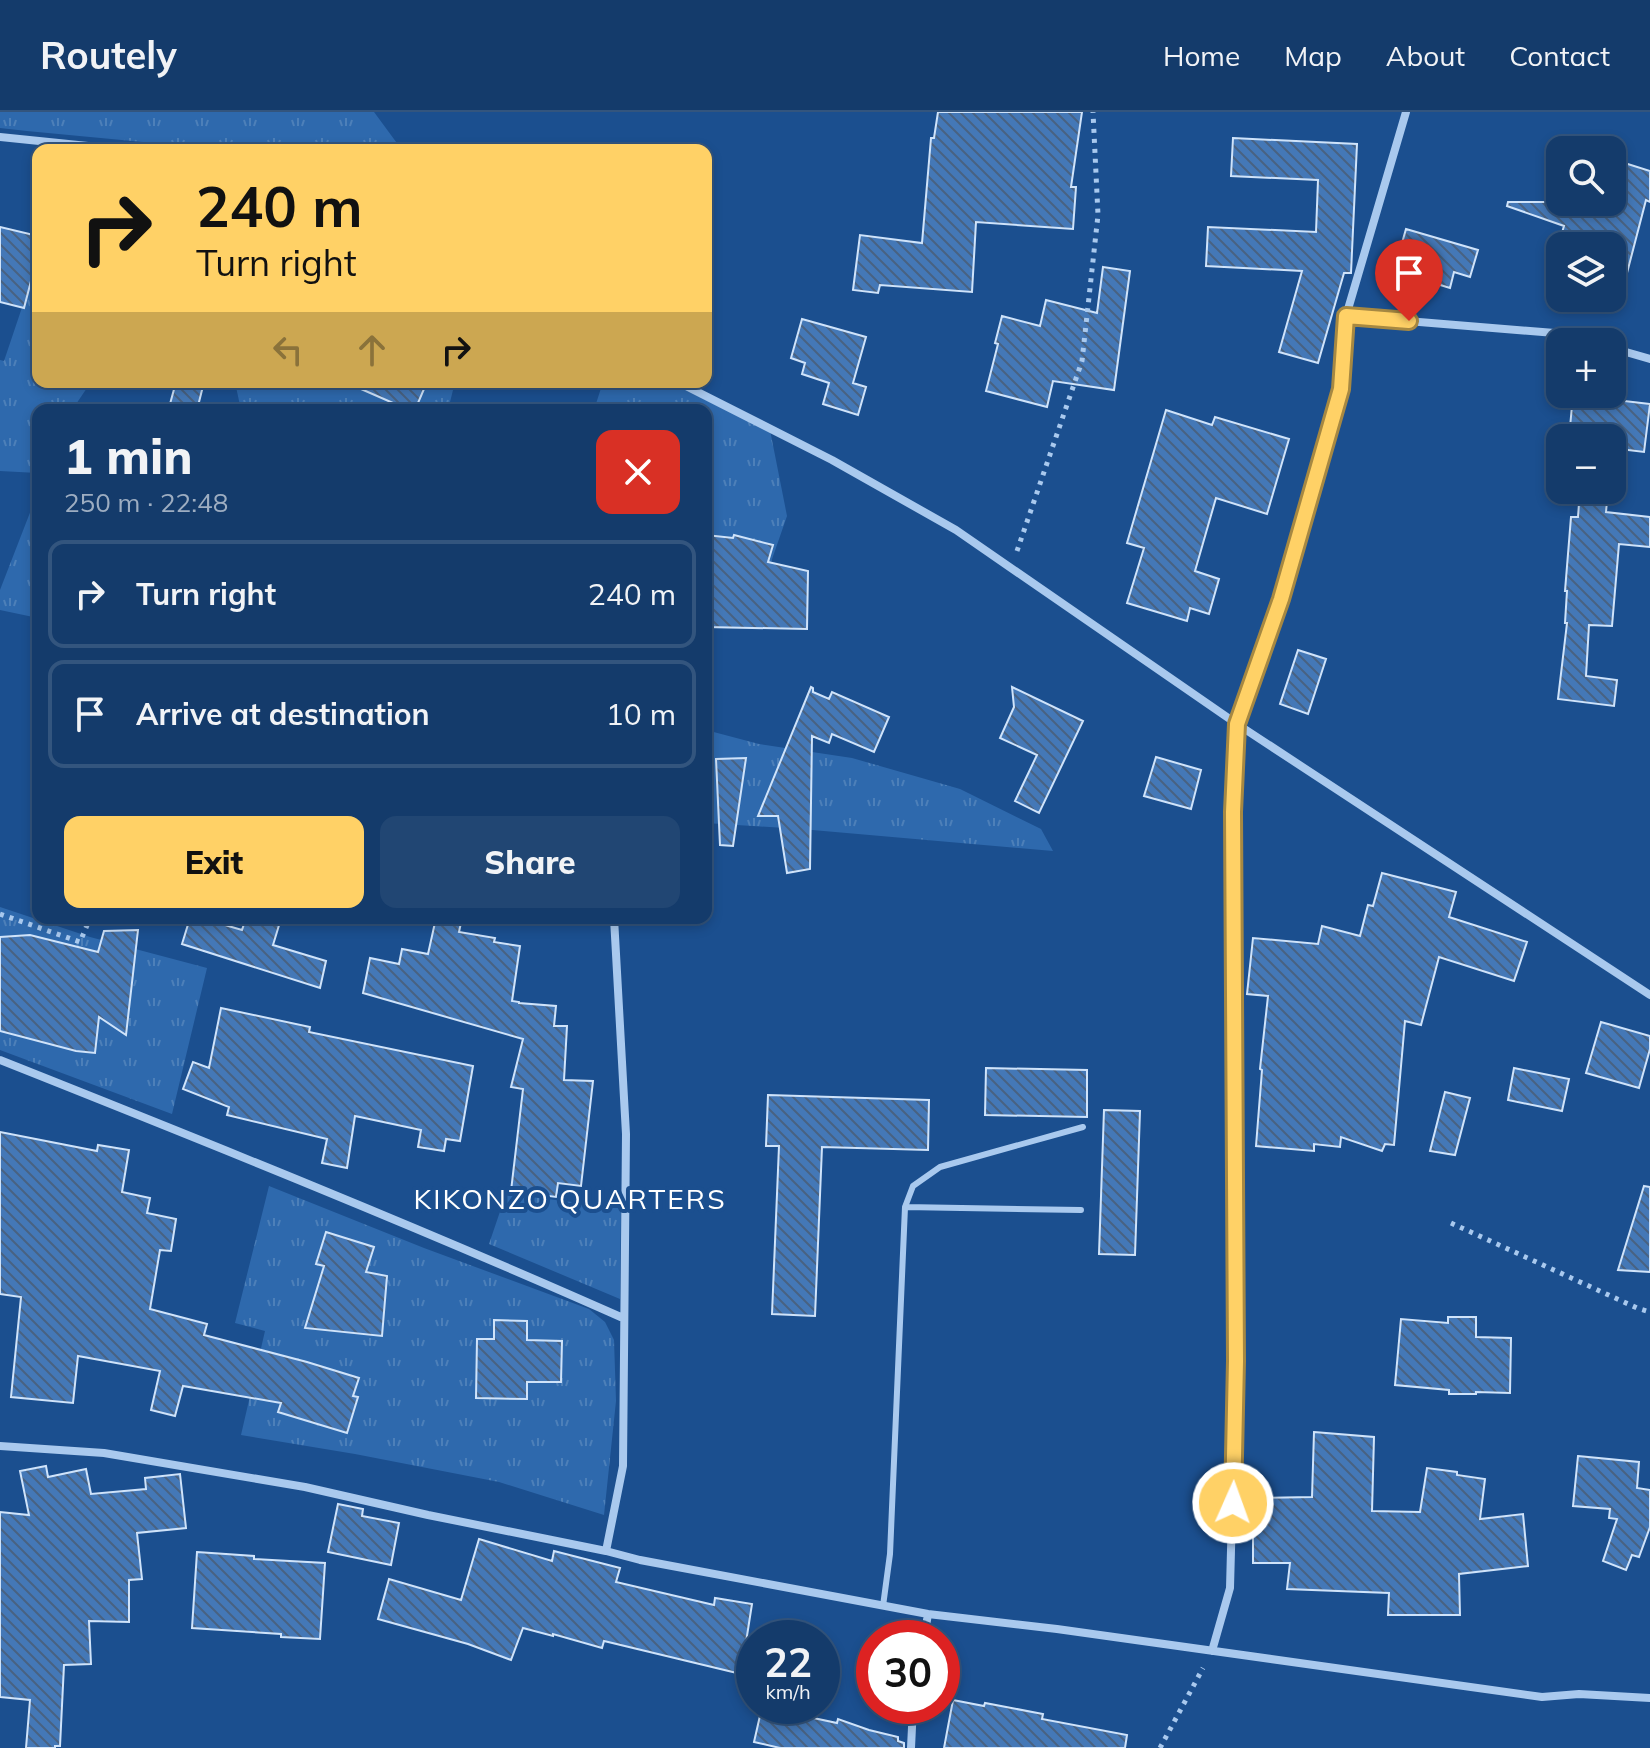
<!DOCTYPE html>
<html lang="en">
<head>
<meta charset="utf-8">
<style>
	body { margin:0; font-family:Mulish,sans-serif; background:#214673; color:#f1f3f6; height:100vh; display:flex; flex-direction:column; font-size:30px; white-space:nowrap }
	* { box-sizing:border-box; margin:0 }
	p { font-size:26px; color:#9dadc1 }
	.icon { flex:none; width:44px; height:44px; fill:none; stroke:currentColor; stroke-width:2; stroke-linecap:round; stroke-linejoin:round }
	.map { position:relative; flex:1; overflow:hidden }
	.details { position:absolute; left:32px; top:292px; width:680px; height:520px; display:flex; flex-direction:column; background:#143b6b; border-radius:16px; box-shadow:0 4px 12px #0003,0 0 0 2px #33557e }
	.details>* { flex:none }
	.guide { position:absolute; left:32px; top:32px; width:680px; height:244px; border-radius:16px; box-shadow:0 4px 12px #0003,0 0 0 2px #33557e; background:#ffd166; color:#111; overflow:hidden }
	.buttons { position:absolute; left:1546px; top:24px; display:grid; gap:16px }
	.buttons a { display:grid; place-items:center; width:80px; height:80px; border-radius:16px; background:#143b6b; box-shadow:0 4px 12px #0003,0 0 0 2px #33557e; font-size:40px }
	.speed { position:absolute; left:736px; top:1508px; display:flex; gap:16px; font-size:40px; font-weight:700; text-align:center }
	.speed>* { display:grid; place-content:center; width:104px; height:104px; border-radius:50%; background:#143b6b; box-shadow:0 4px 12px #0003,0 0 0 2px #33557e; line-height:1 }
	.speed small { font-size:20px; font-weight:400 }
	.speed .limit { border:12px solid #d22; background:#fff; color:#111 }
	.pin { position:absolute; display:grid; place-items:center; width:68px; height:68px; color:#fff; margin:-82px -34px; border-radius:50% 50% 50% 0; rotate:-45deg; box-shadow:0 0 8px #0007 }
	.pin .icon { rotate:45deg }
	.me { position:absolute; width:88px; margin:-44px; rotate:2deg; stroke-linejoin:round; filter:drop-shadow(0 0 6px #0008) }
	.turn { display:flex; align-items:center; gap:28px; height:168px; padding:0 32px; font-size:36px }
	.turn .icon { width:104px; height:104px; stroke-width:2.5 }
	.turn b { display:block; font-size:56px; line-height:68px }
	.lanes { display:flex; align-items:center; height:76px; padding:0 32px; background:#0003; justify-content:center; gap:40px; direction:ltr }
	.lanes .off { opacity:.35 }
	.round { display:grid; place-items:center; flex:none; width:84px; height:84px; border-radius:16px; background:#214673 }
	.head { display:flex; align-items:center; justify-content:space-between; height:136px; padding:0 32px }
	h1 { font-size:48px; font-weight:800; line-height:60px }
	.button { display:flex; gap:16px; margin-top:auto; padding:16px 32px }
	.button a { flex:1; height:92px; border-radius:16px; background:#ffd166; color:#111; font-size:32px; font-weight:800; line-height:92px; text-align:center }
	.button a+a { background:#214673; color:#f1f3f6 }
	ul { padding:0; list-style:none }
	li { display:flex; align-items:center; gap:24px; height:108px; margin:0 16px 12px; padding:0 16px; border:4px solid #33557e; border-radius:16px }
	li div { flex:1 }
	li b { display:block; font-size:30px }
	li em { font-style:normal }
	header { display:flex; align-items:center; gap:48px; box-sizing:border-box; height:112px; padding:0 40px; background:#143b6b; border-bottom:2px solid #33557e }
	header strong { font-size:38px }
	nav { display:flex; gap:44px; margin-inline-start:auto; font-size:28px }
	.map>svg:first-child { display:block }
	.grass { fill:url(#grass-tufts) }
	.building { fill:url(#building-back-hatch); stroke:#cfe3fa; stroke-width:2 }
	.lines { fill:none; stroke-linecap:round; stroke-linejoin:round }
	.path { stroke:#a9c9ee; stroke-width:5; stroke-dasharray:4 6; stroke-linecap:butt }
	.service { stroke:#a9c9ee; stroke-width:6 }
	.minor { stroke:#a9c9ee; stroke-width:8 }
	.route-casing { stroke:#a68842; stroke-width:20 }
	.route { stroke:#ffd166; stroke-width:14 }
	.labels { text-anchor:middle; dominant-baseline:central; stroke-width:8; stroke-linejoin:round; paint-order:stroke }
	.quarter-label { font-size:28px; letter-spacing:2px; fill:#fff; stroke:#1b4f8f }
</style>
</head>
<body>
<header>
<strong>Routely</strong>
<nav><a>Home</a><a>Map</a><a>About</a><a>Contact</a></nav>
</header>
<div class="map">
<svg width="1650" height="1636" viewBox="0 0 1650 1636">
	<defs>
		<pattern id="grass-tufts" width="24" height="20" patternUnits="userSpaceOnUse" patternTransform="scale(2)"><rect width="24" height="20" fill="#2e69ad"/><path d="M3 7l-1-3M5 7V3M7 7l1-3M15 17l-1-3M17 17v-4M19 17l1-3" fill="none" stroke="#4d80b9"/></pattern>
		<pattern id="building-back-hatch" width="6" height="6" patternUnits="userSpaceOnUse" patternTransform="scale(2)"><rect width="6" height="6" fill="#4478b7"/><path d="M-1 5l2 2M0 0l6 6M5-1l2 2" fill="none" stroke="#486282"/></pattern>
	</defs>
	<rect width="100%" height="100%" fill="#1b4f8f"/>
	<path class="grass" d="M 0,0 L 374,0 L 402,38 L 227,38 L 27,19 L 0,16 Z
		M 38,148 L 38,270 L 91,270 L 72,298 L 38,298 L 38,361 L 0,359 L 0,248 L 4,249 Z
		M 235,270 L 455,270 L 448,298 L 241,298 Z
		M 603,270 L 674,270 L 769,313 L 787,404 L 761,479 L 706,473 L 706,298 L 594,298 Z
		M 38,380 L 38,506 L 0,498 L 0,478 Z
		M 706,618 L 759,632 L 852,646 L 960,677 L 1041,717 L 1053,739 L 801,717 L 706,711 Z
		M 0,795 L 90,825 L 207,856 L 172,1002 L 0,938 Z
		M 269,1074 L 424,1136 L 589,1197 L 605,1210 L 614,1228 L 616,1289 L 604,1403 L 499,1370 L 355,1342 L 241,1323 L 265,1219 L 235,1211 Z
		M 506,1082 L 621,1096 L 620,1187 L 489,1132 Z"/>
	<path class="building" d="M 938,0 L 1082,0 L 1071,75 L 1076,75 L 1073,117 L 976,110 L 972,180 L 880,173 L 878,181 L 853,178 L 860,123 L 922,131 L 931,26 L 934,26 Z
		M 1233,26 L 1357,32 L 1351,161 L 1344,161 L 1318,251 L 1279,240 L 1302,159 L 1206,154 L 1208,115 L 1316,120 L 1318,68 L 1231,64 Z
		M 1612,47 L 1650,59 L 1650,90 L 1646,88 L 1621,184 L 1612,183 L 1612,134 L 1558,134 L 1564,114 L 1507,94 L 1508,90 L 1582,90 L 1612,98 Z
		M 0,115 L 38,124 L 38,142 L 24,196 L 0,190 Z
		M 1406,117 L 1478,138 L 1470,165 L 1454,160 L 1450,176 L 1394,159 Z
		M 1103,155 L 1130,159 L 1114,278 L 1053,269 L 1047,295 L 986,279 L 998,232 L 995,231 L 1002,204 L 1040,214 L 1046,188 L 1097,201 Z
		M 802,207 L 866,225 L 853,271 L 866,275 L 858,303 L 823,292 L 829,271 L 802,262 L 805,251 L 791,246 Z
		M 176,270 L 204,270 L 197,298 L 170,292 Z
		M 345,270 L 427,270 L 415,298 L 409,298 Z
		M 1573,283 L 1650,292 L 1644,340 L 1612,336 L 1612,326 L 1569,326 Z
		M 1166,298 L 1212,313 L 1215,305 L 1289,327 L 1267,402 L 1216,386 L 1195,459 L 1219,467 L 1209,502 L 1190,496 L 1187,509 L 1127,491 L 1144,436 L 1127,431 Z
		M 1580,378 L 1608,378 L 1606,400 L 1650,405 L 1650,435 L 1619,432 L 1612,514 L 1589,513 L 1586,564 L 1617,568 L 1614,594 L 1558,587 L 1567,511 L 1565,511 L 1567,479 L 1565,479 L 1571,405 L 1578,405 Z
		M 706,423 L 733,426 L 734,423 L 773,433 L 768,450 L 808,459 L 807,517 L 706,515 Z
		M 1298,538 L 1326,547 L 1308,602 L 1280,592 Z
		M 811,575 L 813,576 L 813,580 L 829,587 L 832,580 L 889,605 L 874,640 L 832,622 L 829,631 L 812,624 L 810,757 L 787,761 L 778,704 L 758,704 Z
		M 1012,575 L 1083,609 L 1039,701 L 1015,689 L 1037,643 L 1000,626 L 1014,595 Z
		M 1156,645 L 1201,658 L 1191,697 L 1144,684 Z
		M 746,646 L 733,734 L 720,733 L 716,647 Z
		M 1382,761 L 1456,780 L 1449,805 L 1527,830 L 1514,869 L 1439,845 L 1421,913 L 1405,909 L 1394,1033 L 1385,1032 L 1382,1039 L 1341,1025 L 1340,1035 L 1314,1032 L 1314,1039 L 1256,1034 L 1262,958 L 1260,957 L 1268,884 L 1247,882 L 1253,826 L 1318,832 L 1322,814 L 1360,824 L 1368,793 L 1373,794 Z
		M 190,806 L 201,806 L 242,818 L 246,806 L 266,806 L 280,810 L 273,833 L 326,849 L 320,876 L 182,832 Z
		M 436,806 L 462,806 L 459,820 L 495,826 L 494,830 L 520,834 L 512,889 L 519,890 L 519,891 L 556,894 L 554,914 L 567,914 L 564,968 L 593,969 L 581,1074 L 558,1071 L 556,1085 L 511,1079 L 523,977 L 511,975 L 523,927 L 363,881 L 370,846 L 399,852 L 402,837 L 428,842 Z
		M 138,818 L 126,923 L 99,905 L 95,941 L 76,939 L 0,919 L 0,825 L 30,823 L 98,840 L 104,819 Z
		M 221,896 L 310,915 L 309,920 L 473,954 L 460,1029 L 446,1027 L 444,1039 L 418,1035 L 421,1018 L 355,1004 L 347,1056 L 322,1051 L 327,1027 L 227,1003 L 229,995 L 183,977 L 193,950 L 209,956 Z
		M 1601,910 L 1650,924 L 1650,937 L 1639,976 L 1586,961 Z
		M 986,956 L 1087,958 L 1087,1005 L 985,1003 Z
		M 1514,956 L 1569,967 L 1562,999 L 1508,988 Z
		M 1445,980 L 1470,986 L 1455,1043 L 1430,1039 Z
		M 768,983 L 929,988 L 928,1038 L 822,1035 L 815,1204 L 772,1202 L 779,1034 L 766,1034 Z
		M 1104,998 L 1140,999 L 1135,1143 L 1099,1142 Z
		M 0,1020 L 97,1039 L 98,1033 L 129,1038 L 122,1080 L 150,1086 L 147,1101 L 176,1107 L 171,1139 L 160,1138 L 150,1197 L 207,1212 L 204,1223 L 307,1250 L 359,1266 L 353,1284 L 358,1285 L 347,1321 L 278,1300 L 281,1291 L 183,1274 L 175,1304 L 151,1298 L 160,1259 L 78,1244 L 73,1291 L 11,1285 L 21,1185 L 0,1182 Z
		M 1644,1074 L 1650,1075 L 1650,1160 L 1618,1158 Z
		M 326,1120 L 374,1135 L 366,1160 L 387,1164 L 382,1224 L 305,1216 L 324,1154 L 316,1152 Z
		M 1448,1205 L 1476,1205 L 1476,1225 L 1511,1226 L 1510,1281 L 1476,1280 L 1476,1282 L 1449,1282 L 1449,1278 L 1395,1273 L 1401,1207 L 1448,1211 Z
		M 494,1208 L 527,1209 L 527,1228 L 562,1229 L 561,1270 L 527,1270 L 527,1287 L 476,1286 L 477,1227 L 494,1227 Z
		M 1314,1320 L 1374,1325 L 1372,1399 L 1420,1400 L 1427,1356 L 1457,1360 L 1457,1363 L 1485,1367 L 1480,1407 L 1523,1402 L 1528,1454 L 1459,1462 L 1460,1503 L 1388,1503 L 1389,1481 L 1287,1477 L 1290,1451 L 1253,1451 L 1253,1386 L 1312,1385 Z
		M 1578,1344 L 1639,1350 L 1637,1376 L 1650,1378 L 1650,1415 L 1639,1445 L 1632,1443 L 1626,1458 L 1603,1449 L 1617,1407 L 1609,1406 L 1610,1397 L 1573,1394 Z
		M 46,1354 L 48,1365 L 86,1357 L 91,1382 L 146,1377 L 145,1366 L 180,1362 L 186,1416 L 137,1421 L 142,1467 L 129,1468 L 129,1510 L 89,1509 L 91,1552 L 64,1553 L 60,1634 L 55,1634 L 55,1636 L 26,1636 L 30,1588 L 0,1585 L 0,1400 L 29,1403 L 20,1359 Z
		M 338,1392 L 363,1397 L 362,1404 L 399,1411 L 391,1453 L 328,1440 Z
		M 479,1427 L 552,1449 L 554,1439 L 620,1456 L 616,1470 L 714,1493 L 715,1486 L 752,1492 L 741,1562 L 604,1529 L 602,1536 L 553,1522 L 553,1524 L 523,1516 L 511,1548 L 468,1532 L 378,1507 L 389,1467 L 461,1488 Z
		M 197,1440 L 254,1444 L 254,1447 L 325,1451 L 320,1527 L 281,1525 L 281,1522 L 192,1516 Z
		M 953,1588 L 984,1594 L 985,1591 L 1043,1602 L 1042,1607 L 1127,1623 L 1125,1636 L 944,1636 Z
		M 762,1595 L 837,1611 L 838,1607 L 869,1618 L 898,1625 L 898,1629 L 904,1631 L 904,1636 L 780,1636 L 754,1630 Z"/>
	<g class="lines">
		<path class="path" d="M 1017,439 L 1082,249 L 1098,103 L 1093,0
			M 0,802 L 80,830 L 90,806
			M 1451,1111 L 1637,1196 L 1650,1200
			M 1160,1636 L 1203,1556"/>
		<path class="service" d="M 905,1095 L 1081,1098
			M 883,1494 L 890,1442 L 905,1095 L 913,1074 L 940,1055 L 1083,1015"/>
		<path class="minor" d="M 0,25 L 127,38
			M 1346,204 L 1567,222 L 1594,230
			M 1612,236 L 1650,247
			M 678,270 L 832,348 L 956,418 L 1237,612 L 1650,883
			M 0,948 C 209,1031 418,1115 623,1206
			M 0,1334 L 104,1341 L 305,1375 L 428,1403 L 606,1439 L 640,1448 L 928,1502 L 1057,1517 L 1542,1585 L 1579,1582 L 1650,1586
			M 606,1439 L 623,1354 L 626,1022 L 614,806
			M 924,1526 L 928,1502
			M 1212,1539 L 1230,1476 L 1236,1249 L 1233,700 L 1237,612 L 1281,487 L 1341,277 L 1346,204 L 1406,0
			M 911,1636 L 913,1594"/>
	</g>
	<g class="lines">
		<defs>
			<path id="route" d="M 1233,1391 L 1236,1249 L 1233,700 L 1237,612 L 1281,487 L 1341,277 L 1346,204 L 1409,209"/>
		</defs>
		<use href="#route" class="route-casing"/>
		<use href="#route" class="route"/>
	</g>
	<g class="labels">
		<g class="quarter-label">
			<text x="570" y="1086">KIKONZO QUARTERS</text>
		</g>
	</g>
</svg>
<div class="buttons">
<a><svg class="icon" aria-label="search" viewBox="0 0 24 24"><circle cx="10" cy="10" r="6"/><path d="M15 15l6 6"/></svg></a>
<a><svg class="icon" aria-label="layers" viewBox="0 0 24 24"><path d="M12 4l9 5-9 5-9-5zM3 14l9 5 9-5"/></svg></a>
<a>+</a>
<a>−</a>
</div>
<div class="speed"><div>22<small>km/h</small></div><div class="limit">30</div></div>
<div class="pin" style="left:1409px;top:209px;background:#d93025"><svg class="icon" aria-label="arrive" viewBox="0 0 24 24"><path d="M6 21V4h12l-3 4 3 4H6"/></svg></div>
<svg class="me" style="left:1233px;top:1391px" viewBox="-20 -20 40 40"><circle r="17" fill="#ffd166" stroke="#fff" stroke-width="3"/><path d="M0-11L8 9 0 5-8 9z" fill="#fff"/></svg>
<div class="guide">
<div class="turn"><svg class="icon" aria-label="right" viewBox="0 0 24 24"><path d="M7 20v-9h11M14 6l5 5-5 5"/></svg><div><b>240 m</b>Turn right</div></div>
<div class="lanes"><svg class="icon off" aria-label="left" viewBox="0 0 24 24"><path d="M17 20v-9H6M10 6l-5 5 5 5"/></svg><svg class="icon off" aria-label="ahead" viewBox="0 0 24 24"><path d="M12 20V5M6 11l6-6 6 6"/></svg><svg class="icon" aria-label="right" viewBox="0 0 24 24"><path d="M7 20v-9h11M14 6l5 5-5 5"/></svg></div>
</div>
<section class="details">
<div class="head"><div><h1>1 min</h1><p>250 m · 22:48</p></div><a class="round" style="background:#d93025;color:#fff"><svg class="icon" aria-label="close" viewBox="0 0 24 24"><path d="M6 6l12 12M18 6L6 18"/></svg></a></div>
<ul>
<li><svg class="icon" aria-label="right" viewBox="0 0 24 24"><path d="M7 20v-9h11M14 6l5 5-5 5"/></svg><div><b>Turn right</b></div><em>240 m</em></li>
<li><svg class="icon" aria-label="arrive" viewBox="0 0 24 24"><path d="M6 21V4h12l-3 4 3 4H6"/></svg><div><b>Arrive at destination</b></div><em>10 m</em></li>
</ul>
<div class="button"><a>Exit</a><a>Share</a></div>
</section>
</div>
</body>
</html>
